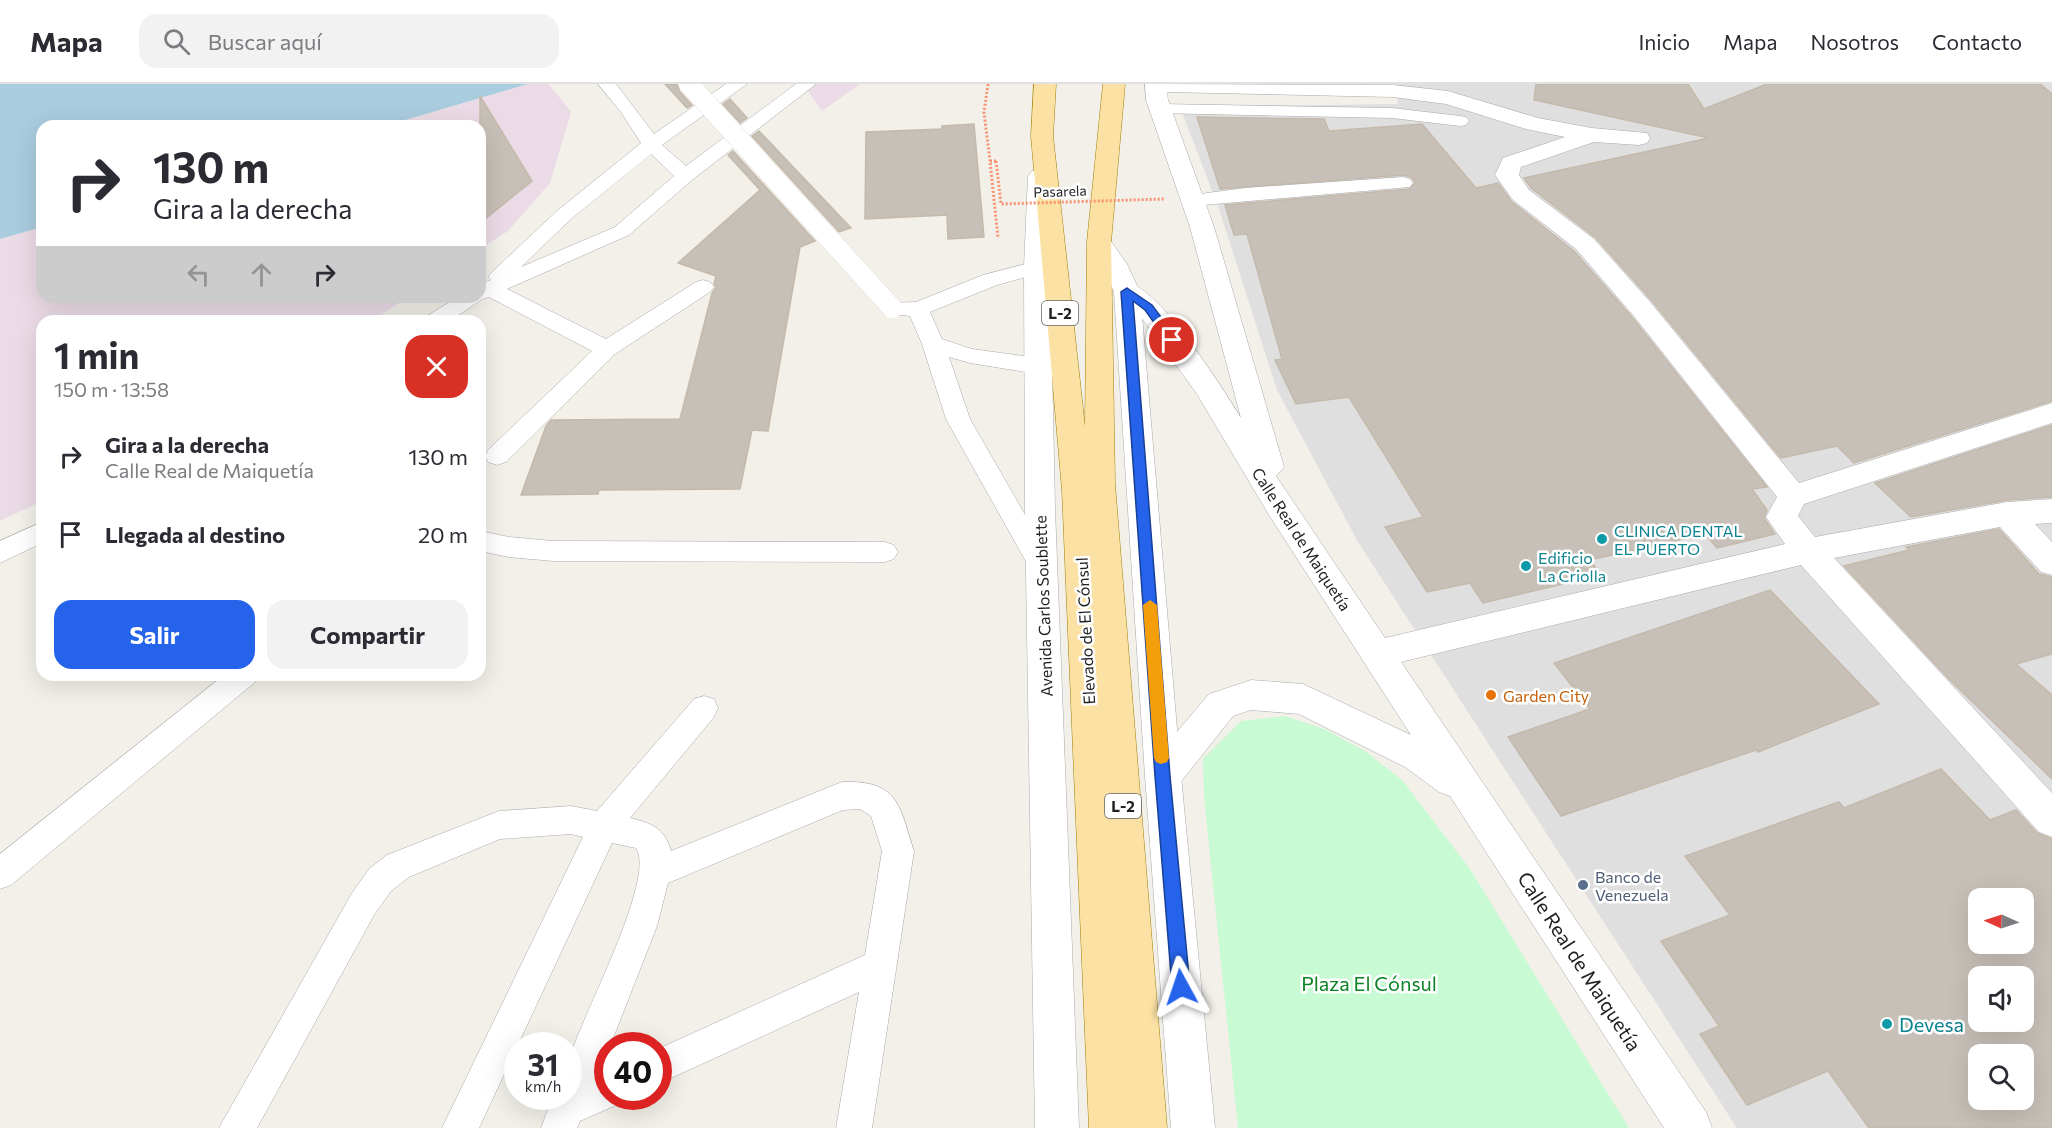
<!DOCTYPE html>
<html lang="es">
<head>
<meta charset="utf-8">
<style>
	body { margin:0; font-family:Commissioner,sans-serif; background:#f2f2f3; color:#2b2b33; height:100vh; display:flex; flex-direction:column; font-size:22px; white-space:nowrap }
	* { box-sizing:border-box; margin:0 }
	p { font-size:20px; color:#7c7c81 }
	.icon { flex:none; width:33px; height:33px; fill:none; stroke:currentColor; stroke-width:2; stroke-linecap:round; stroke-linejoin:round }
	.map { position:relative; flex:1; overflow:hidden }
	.details { position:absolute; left:36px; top:231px; width:450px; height:366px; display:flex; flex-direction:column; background:#fff; border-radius:18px; box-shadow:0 6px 24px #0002 }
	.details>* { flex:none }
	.top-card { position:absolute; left:36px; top:36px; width:450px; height:183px; border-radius:18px; box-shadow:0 6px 24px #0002; background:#fff; color:#2b2b33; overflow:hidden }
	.needle { width:39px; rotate:273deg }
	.fabs { position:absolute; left:1968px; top:804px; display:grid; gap:12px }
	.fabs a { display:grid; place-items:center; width:66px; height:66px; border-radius:12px; background:#fff; box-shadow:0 6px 24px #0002; font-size:30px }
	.speed { position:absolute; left:504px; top:948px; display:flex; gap:12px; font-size:30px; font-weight:700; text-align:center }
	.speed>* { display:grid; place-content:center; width:78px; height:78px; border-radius:50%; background:#fff; box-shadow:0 6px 24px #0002; line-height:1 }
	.speed small { font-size:15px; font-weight:400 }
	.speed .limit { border:9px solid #d22; background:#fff; color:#111 }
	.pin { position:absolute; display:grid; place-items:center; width:51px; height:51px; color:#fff; margin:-26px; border:3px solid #fff; border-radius:50%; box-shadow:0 2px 6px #0007 }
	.me { position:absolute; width:66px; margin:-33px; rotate:355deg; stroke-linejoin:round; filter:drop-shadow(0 0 4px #0008) }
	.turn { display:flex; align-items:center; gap:21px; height:126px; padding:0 18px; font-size:27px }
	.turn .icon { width:78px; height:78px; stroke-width:2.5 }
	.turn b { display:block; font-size:42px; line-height:51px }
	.lanes { display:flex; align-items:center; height:57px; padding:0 18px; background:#0003; justify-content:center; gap:30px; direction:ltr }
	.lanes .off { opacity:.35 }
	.round { display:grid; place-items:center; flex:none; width:63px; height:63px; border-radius:18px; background:#f2f2f3 }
	.summary { display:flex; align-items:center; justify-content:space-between; height:102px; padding:0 18px }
	h1 { font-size:36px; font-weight:700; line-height:45px }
	.cta { display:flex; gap:12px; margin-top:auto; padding:12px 18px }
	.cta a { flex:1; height:69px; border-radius:18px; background:#2563eb; color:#fff; font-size:24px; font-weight:700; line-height:69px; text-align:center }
	.cta a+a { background:#f2f2f3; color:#2b2b33 }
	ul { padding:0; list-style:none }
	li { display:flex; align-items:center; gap:18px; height:78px; padding:0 18px }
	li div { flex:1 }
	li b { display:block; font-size:22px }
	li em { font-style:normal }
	header { display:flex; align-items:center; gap:36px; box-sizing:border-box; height:84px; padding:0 30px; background:#fff; border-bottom:2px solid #e1e1e2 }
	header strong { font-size:28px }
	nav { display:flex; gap:33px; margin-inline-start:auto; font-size:21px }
	.search { width:420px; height:54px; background:#f2f2f3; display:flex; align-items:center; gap:15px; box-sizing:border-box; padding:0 21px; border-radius:18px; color:#7c7c81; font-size:22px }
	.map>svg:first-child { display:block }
	.residential { fill:#e0dfdf; fill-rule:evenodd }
	.industrial { fill:#ebdbe6 }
	.park { fill:#c8fad3 }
	.water { fill:#aaccdf }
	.building { fill:#c7c0b8; stroke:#c4b9ab; stroke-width:1.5; fill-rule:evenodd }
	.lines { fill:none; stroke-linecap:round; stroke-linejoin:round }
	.service-casing { stroke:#a9a9a9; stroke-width:1 }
	.minor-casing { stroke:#a9a9a9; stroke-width:1 }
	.tertiary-casing { stroke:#a9a9a9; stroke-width:1 }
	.primary-casing { stroke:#a07f00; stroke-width:1 }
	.path { stroke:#fa9272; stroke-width:3; stroke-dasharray:2 2; stroke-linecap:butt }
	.service { fill:#fff; fill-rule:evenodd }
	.minor { fill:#fff; fill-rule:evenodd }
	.tertiary { fill:#fff; fill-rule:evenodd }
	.primary { fill:#fce1a4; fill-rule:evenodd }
	.service-bridge-casing { stroke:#a9a9a9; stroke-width:20; stroke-linecap:butt }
	.path-bridge { stroke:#fa9272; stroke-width:3; stroke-dasharray:2 2; stroke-linecap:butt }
	.service-bridge { stroke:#fff; stroke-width:20 }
	.route { fill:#2563eb; stroke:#184099; stroke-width:1.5 }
	.slow { fill:#f59e0b }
	.culture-dot { fill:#0f9aa8; stroke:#fff; stroke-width:2 }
	.food-dot { fill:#e8710a; stroke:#fff; stroke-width:2 }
	.service-dot { fill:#5c6f8a; stroke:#fff; stroke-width:2 }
	.labels { text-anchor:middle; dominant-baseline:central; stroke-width:5; stroke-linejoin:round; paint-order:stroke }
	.far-street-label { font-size:14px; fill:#222; stroke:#fff }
	.shield { fill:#fff; stroke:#646464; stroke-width:1.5 }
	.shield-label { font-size:15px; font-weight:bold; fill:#222 }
	.culture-label { font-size:16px; fill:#0d838f; stroke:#fff; text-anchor:start }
	.street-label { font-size:16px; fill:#222; stroke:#fff }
	.food-label { font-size:16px; fill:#c56008; stroke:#fff; text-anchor:start }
	.service-label { font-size:16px; fill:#4e5e75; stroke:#fff; text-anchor:start }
	.near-street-label { font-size:20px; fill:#222; stroke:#fff }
	.near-park-label { font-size:20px; fill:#0c8426; stroke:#fff }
	.near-culture-label { font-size:20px; fill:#0d838f; stroke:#fff; text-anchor:start }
</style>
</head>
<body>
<header>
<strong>Mapa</strong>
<div class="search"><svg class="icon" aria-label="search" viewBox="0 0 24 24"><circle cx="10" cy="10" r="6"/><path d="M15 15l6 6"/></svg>Buscar aquí</div>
<nav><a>Inicio</a><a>Mapa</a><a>Nosotros</a><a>Contacto</a></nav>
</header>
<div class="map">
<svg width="2052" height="1044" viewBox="0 0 2052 1044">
	<rect width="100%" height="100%" fill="#f2f0e9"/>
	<path class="residential" d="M 1395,0 L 2052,0 L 2052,1044 L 1737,1044 L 1358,458 L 1277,306 L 1219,125 L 1180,23 L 1398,20 ZM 1978,814 L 2024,814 L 2024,860 L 1978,860 ZM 1978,892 L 2024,892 L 2024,938 L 1978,938 ZM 1978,970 L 2024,970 L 2024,1016 L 1978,1016 Z"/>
	<path class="industrial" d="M 528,0 L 549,0 L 571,28 L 550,99 L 508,147 L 480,165 L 480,42 L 385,42 Z
		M 803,0 L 860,0 L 822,27 Z
		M 42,143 L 42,213 L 408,213 L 372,237 L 42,237 L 42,417 L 0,437 L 0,155 Z"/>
	<path class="park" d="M 1285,632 L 1324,645 L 1365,667 L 1402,696 L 1470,785 L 1629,1044 L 1238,1044 L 1204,713 L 1203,675 L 1241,637 Z"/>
	<path class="water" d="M 0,0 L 528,0 L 385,42 L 42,42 L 42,143 L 0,155 Z"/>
	<path class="building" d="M 665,0 L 677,0 L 680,8 L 692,21 L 687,24 Z
		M 1536,0 L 1688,0 L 1704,25 L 1767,0 L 2040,0 L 2052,10 L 2052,317 L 1854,379 L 1837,362 L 1781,374 L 1653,218 L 1596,154 L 1531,104 L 1524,94 L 1709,54 L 1534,16 Z
		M 480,12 L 532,97 L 480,139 Z
		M 730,15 L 747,34 L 740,39 L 723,20 Z
		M 1197,33 L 1324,35 L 1329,47 L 1422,40 L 1476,104 L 1498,99 L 1512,118 L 1574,167 L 1631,232 L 1767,403 L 1752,405 L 1767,426 L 1764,434 L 1775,450 L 1717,464 L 1705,450 L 1590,476 L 1601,491 L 1483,519 L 1470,499 L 1427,508 L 1385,443 L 1423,433 L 1349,313 L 1296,320 L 1275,276 L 1282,275 L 1247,150 L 1234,151 L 1225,121 L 1410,105 L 1415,98 L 1411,93 L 1403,91 L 1220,105 Z
		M 974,40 L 984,153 L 948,155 L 947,131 L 865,135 L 866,48 L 942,45 L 942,42 Z
		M 759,47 L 851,144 L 839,148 L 752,52 Z
		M 733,67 L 815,157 L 800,163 L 768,347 L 752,346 L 740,405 L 599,406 L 598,410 L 521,411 L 546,342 L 551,336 L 680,335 L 712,209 L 716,203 L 714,200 L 716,192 L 678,179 L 760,106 L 728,71 Z
		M 2052,341 L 2052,413 L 2007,416 L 1911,433 L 1875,399 Z
		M 1999,445 L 2039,490 L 2052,493 L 2052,570 L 2016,580 L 2052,611 L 2052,695 L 1949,595 L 1844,482 L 1909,466 L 1906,463 Z
		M 1770,506 L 1879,620 L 1758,668 L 1756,666 L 1561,732 L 1508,653 L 1590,625 L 1554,579 Z
		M 1941,685 L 1990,736 L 2016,726 L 2037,749 L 2052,755 L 2052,1044 L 1869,1044 L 1828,987 L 1747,1021 L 1700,950 L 1719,942 L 1661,857 L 1730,831 L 1685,772 L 1839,718 L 1844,724 ZM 1978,814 L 2024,814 L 2024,860 L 1978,860 ZM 1978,892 L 2024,892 L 2024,938 L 1978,938 ZM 1978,970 L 2024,970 L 2024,1016 L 1978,1016 Z"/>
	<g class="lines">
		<defs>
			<path id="service" d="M 598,0 L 616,0 L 654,50 L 726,0 L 747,0 L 662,61 L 686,82 L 796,0 L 816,0 L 692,96 L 629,151 L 507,205 L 606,255 L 696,198 L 703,196 L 710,198 L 714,203 L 710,208 L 615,270 L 506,378 L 497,381 L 488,378 L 485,372 L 488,366 L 592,267 L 489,213 L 482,215 L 450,237 L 424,237 L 427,232 L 458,213 L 480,213 L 480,200 L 491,196 L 488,193 L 492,188 L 557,127 L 641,59 L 621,28 ZM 651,70 L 674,92 L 615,143 L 521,183 L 571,135 Z
				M 1160,20 L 1392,24 L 1460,32 L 1466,33 L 1469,37 L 1466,41 L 1460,42 L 1392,34 L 1154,29 L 1151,25 L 1154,21 Z
				M 1403,93 L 1410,95 L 1413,99 L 1410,103 L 1192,122 L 1185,120 L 1182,116 L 1185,112 L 1245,104 Z
				M 1037,177 L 1044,178 L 1047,183 L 1044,188 L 997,201 L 930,228 L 942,255 L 972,265 L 1038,274 L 1046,277 L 1049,282 L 1046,287 L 1038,290 L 970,279 L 949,273 L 970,335 L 1055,483 L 1051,490 L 1042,493 L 1033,490 L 946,335 L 922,260 L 910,232 L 884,229 L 881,224 L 884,219 L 916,218 L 983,191 Z
				M 42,438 L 42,459 L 0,479 L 0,457 Z
				M 480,447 L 509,453 L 553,457 L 885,458 L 894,461 L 898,468 L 894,475 L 885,478 L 553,477 L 509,473 L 480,467 Z
				M 224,591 L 258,591 L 254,599 L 11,801 L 0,805 L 0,770 Z
				M 704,612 L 714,615 L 718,624 L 714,633 L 630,734 C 651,739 665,744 671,767 L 842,698 C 899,696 899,721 914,767 L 872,1044 L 836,1044 L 859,908 L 658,1000 L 658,965 L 865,871 L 882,767 L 871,732 L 860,725 L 843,726 L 668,799 L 657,842 L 610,962 L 608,962 L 608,968 L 598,992 L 608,988 L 608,1012 L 623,1012 L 621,1019 L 580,1037 L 577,1044 L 541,1044 L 553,1012 L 568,1012 C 568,1001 566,987 569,976 C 579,937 657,795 636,764 L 612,759 L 479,1044 L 442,1044 L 583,753 L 571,750 L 500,755 L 409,793 L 391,807 L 374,831 L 257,1044 L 219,1044 L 352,809 L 369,785 L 387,771 L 499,727 L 571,722 L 597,727 L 694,615 Z"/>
			<path id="minor" d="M 1145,0 L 1393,1 L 1448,7 L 1538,34 L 1592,44 L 1647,49 L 1650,54 L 1647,59 L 1639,61 L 1594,58 L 1521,83 L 1519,91 L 1529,106 L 1594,155 L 1651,219 L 1799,399 L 2052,319 L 2052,339 L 1804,420 L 1798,432 L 1815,453 L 2007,418 L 2052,415 L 2052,439 L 2035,440 L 2052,458 L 2052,491 L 2041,488 L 2000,443 L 1834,474 L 2052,709 L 2052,753 L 2039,748 L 1801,481 L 1401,578 L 1706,1028 L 1712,1044 L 1664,1044 L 1450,712 L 1439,708 L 1405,683 L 1299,630 L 1251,626 L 1233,632 L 1176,704 L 1163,708 L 1150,704 L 1145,692 L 1150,680 L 1209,610 L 1251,596 L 1303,600 L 1411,651 L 1269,431 L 1197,310 L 1139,230 L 1114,208 L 1118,202 C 1124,200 1130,199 1136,202 C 1167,217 1222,303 1241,334 L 1190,143 L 1146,16 ZM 1167,8 L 1393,13 L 1446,20 L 1526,45 L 1565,53 L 1503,74 L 1495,91 L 1513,116 L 1576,165 L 1633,231 L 1777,413 L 1766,433 L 1785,460 L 1385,554 L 1276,392 L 1284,383 L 1214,143 L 1168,16 Z"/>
			<path id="tertiary" d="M 1040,85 L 1048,87 L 1052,92 L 1050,183 L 1055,425 L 1079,1044 L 1035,1044 L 1025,425 L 1024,183 L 1028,92 L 1032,87 Z
				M 1099,150 L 1108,153 L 1127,180 L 1140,208 L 1181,692 L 1215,1044 L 1171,1044 L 1145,692 L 1114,208 L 1101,180 L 1087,158 L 1090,153 Z"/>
			<path id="primary" d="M 1034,0 L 1056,0 L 1053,52 L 1085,343 L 1087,158 L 1103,0 L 1125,0 L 1111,158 L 1115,400 L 1167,1044 L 1089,1044 L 1062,406 L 1031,52 Z"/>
		</defs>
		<use href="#service" class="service-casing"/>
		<use href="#minor" class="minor-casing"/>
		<use href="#tertiary" class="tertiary-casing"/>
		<use href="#primary" class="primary-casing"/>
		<path class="path" d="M 988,0 L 984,28 L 990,77
			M 996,77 L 990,77 L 998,154"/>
		<use href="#service" class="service"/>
		<use href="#minor" class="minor"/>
		<use href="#tertiary" class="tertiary"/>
		<use href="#primary" class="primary"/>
		<defs>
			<path id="service-bridge" d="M 689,0 L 892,224"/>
		</defs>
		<use href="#service-bridge" class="service-bridge-casing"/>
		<path class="path-bridge" d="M 996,77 L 1001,120 L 1164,115"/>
		<use href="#service-bridge" class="service-bridge"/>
	</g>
	<path class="route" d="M 1127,204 L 1152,221 L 1178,256 L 1176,258 L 1168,258 L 1145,226 L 1133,217 L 1170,692 L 1190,903 L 1187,909 L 1181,912 L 1175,909 L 1172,903 L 1155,692 L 1121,208 Z"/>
	<path class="slow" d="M 1150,516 L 1157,521 L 1169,674 L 1167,678 L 1161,680 L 1156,678 L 1154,674 L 1143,521 Z"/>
	<g class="culture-dot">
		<circle cx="1602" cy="455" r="6"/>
		<circle cx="1526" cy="482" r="6"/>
		<circle cx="1887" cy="940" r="6"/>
	</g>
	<circle class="food-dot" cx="1491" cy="611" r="6"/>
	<circle class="service-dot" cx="1583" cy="801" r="6"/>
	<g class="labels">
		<g class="far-street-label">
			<text transform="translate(1060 107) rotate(-2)">Pasarela</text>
		</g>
		<g class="shield">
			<rect x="1042" y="217" width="36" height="24" rx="4.5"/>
			<rect x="1105" y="710" width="36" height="24" rx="4.5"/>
		</g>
		<g class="shield-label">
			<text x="1060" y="229">L-2</text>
			<text x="1123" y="722">L-2</text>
		</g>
		<g class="culture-label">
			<text x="1614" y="446">CLINICA DENTAL<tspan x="1614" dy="18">EL PUERTO</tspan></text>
			<text x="1538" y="473">Edificio<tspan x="1538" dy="18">La Criolla</tspan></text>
		</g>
		<g class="street-label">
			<text transform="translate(1302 455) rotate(57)">Calle Real de Maiquetía</text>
			<text transform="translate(1043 522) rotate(-92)">Avenida Carlos Soublette</text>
			<text transform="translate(1085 547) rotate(-93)">Elevado de El Cónsul</text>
		</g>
		<g class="food-label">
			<text x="1503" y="611">Garden City</text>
		</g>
		<g class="service-label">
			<text x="1595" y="792">Banco de<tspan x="1595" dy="18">Venezuela</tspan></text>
		</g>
		<g class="near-street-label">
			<text transform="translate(1580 877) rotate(57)">Calle Real de Maiquetía</text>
		</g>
		<g class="near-park-label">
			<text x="1369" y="899">Plaza El Cónsul</text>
		</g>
		<g class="near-culture-label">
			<text x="1899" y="940">Devesa</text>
		</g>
	</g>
</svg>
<div class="fabs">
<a><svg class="needle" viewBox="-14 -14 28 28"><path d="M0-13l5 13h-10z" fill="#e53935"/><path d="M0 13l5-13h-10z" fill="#7c7c81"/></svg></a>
<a><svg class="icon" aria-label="sound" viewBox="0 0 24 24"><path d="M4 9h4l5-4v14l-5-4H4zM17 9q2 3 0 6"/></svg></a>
<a><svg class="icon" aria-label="search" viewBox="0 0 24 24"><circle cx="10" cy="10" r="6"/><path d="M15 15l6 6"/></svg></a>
</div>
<div class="speed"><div>31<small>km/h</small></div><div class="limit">40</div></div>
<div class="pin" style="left:1172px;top:256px;background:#d93025"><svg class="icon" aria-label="arrive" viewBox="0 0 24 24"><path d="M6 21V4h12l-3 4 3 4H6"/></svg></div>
<svg class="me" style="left:1181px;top:903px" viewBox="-20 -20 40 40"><path d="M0-17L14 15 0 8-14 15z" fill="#2563eb" stroke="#fff" stroke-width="4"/></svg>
<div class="top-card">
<div class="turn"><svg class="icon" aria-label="right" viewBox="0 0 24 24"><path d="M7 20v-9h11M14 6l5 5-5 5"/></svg><div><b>130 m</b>Gira a la derecha</div></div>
<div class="lanes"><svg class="icon off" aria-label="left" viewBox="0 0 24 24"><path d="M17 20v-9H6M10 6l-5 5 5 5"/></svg><svg class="icon off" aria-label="ahead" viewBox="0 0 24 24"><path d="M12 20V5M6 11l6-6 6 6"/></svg><svg class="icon" aria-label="right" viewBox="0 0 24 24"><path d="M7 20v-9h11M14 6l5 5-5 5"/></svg></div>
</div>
<section class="details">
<div class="summary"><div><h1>1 min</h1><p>150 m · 13:58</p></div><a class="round" style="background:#d93025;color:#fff"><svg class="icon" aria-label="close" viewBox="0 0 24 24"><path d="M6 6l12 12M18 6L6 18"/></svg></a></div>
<ul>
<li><svg class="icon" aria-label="right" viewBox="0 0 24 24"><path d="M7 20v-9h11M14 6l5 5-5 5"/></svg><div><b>Gira a la derecha</b><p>Calle Real de Maiquetía</p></div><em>130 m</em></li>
<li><svg class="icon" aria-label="arrive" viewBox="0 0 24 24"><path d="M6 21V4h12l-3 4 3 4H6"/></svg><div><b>Llegada al destino</b></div><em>20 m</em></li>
</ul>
<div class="cta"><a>Salir</a><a>Compartir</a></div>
</section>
</div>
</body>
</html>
